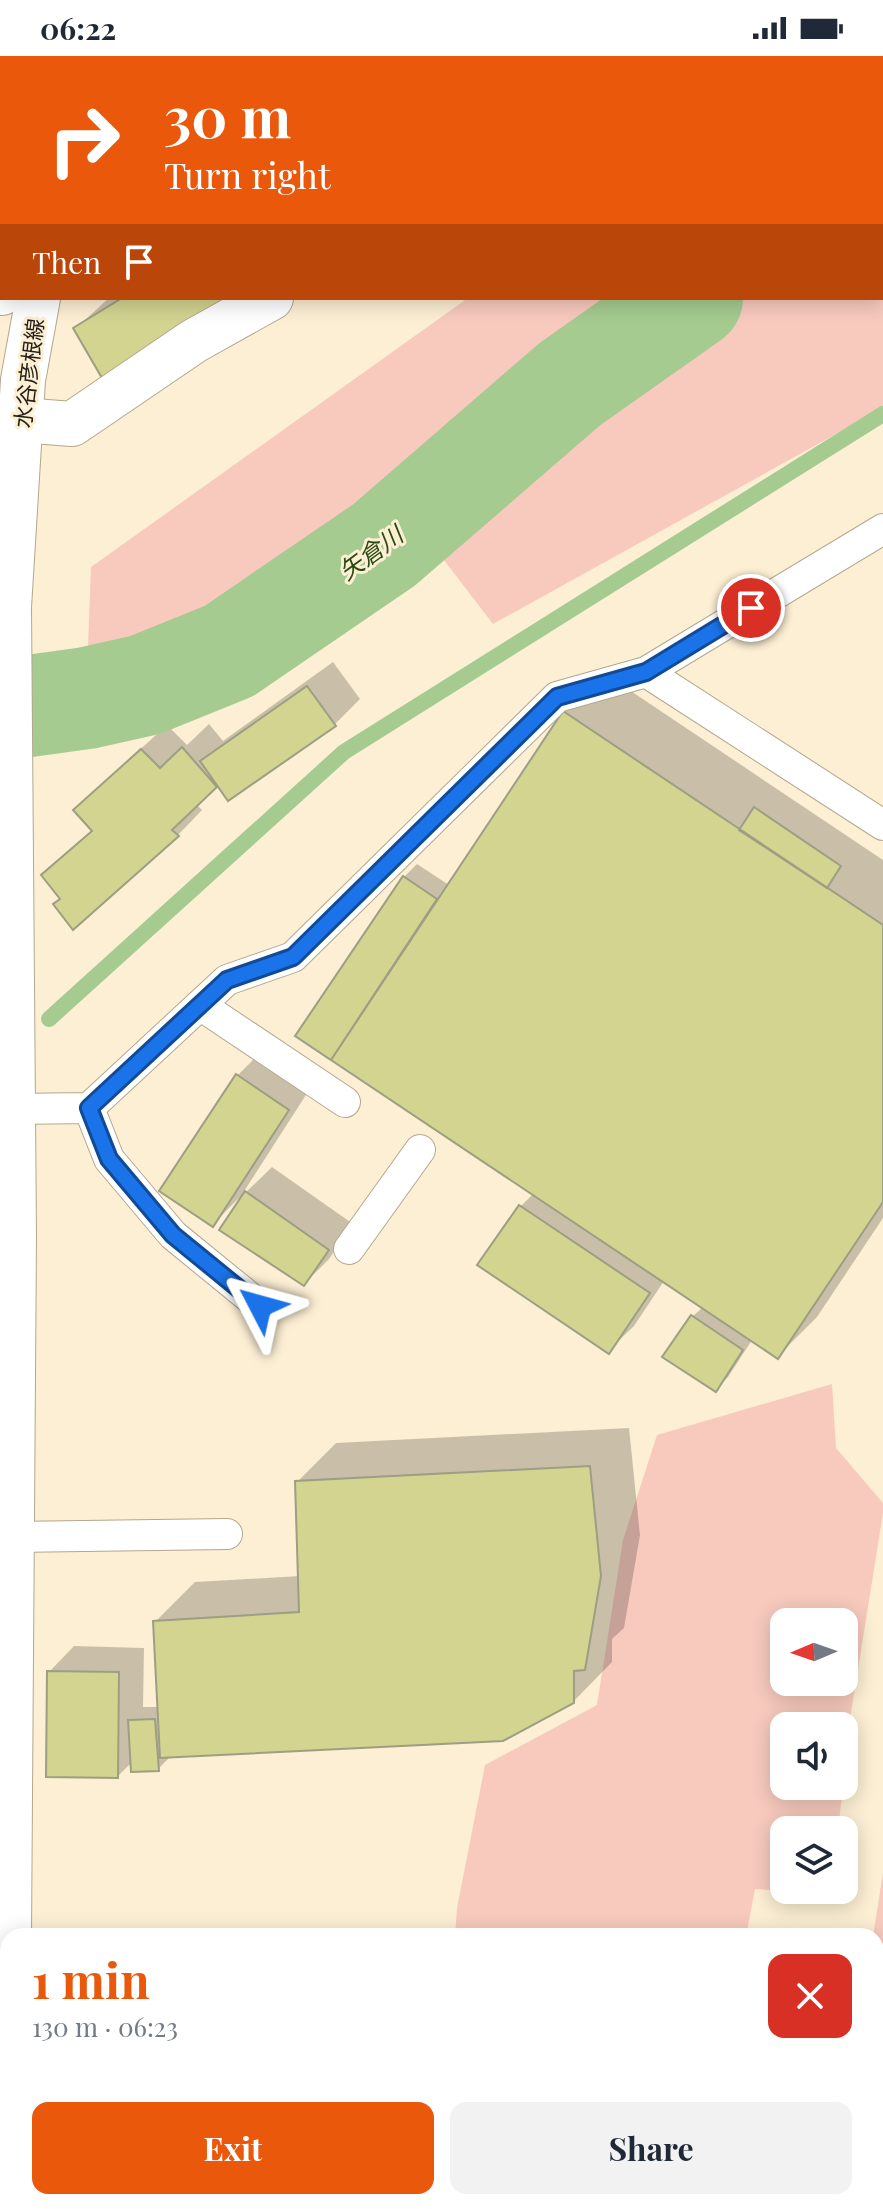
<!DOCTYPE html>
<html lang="en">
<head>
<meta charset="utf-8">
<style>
	body { margin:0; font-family:"Playfair Display","Noto Sans JP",serif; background:#f2f2f3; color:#1f2937; height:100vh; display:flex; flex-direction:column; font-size:30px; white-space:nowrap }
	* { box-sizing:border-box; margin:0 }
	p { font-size:26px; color:#747a83 }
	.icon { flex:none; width:44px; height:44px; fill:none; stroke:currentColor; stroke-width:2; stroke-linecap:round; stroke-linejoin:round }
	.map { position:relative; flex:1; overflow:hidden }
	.drawer { position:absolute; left:0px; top:1872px; width:884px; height:282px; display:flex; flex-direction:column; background:#fff; border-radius:24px 24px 0 0; box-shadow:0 4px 20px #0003 }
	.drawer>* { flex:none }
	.top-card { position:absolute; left:0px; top:0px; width:884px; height:244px; box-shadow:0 4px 20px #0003; background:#ea580c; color:#fff; overflow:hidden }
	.needle { width:52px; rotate:268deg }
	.tools { position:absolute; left:770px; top:1552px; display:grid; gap:16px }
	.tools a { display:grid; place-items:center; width:88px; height:88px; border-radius:16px; background:#fff; box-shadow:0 4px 20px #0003; font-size:40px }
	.pin { position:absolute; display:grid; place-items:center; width:68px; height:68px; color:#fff; margin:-34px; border:4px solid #fff; border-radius:50%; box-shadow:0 2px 8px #0007 }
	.me { position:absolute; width:88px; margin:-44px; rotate:309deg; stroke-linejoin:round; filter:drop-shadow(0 0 6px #0008) }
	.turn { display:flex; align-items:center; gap:28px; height:168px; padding:0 32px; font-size:36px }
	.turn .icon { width:104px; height:104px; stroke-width:2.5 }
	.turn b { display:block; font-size:56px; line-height:68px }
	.then { display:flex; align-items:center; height:76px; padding:0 32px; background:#0003; gap:16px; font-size:30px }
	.round { display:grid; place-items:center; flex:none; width:84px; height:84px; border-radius:16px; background:#f2f2f3 }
	.headline { display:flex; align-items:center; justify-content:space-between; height:136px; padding:0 32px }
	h1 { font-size:48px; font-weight:700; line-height:60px; color:#ea580c }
	.primary-button { display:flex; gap:16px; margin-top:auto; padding:16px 32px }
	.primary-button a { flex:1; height:92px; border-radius:16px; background:#ea580c; color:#fff; font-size:32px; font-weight:700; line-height:92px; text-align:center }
	.primary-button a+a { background:#f2f2f3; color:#1f2937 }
	.status { display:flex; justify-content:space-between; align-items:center; height:56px; padding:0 40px; background:#fff; direction:ltr }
	.status svg { height:22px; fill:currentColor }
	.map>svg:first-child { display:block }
	.green { fill:#f8cabe; fill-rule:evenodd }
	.shadow { fill:#0003 }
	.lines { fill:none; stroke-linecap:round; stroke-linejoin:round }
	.stream { stroke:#a5cb90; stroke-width:16 }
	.river { stroke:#a5cb90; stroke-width:102 }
	.building { fill:#d2d490; stroke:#9d9e83; stroke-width:2 }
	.service-casing { stroke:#b3a78e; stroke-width:32 }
	.minor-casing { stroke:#b3a78e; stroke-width:46 }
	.secondary-casing { stroke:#b3a78e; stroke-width:46 }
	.service { stroke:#fff; stroke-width:30 }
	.minor { stroke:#fff; stroke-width:44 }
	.secondary { stroke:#fff; stroke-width:44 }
	.route-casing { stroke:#114b97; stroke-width:20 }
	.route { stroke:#1a73e8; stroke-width:14 }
	.labels { text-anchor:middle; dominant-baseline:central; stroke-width:6; stroke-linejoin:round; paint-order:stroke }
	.street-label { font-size:22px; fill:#241f16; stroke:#fcefd4 }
	.water-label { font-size:24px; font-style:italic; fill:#2a4b10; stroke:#fcefd4 }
</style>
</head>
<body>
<div class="status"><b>06:22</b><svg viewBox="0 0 49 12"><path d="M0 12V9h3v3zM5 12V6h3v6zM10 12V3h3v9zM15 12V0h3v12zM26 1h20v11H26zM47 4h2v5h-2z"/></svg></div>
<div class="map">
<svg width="883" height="2153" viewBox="0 0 883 2153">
	<rect width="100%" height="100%" fill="#fcefd4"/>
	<path class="green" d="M 632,0 L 883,0 L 883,352 L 493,568 L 424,478 L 271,583 L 85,670 L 91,511 L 468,242 L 882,242 L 882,2 L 631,2 Z
		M 832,1328 L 836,1392 L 883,1447 L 883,1457 L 851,1657 L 844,1721 L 844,1670 L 784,1670 L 784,1730 L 843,1730 L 838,1774 L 784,1774 L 784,1834 L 831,1834 L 831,1838 L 755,1833 L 746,1880 L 455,1880 L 457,1852 L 485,1709 L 597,1649 L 623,1484 L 657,1379 ZM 784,1566 L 844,1566 L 844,1626 L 784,1626 Z
		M 883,1817 L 883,1955 L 876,1954 L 876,1880 L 873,1880 Z
		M 876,1974 L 883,1975 L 883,2153 L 794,2153 L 796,2146 L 876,2146 Z"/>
	<path class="shadow" d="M 0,0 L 75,0 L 2,2 L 2,157 Z
		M 205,0 L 454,0 L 204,2 Z
		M 109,242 L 226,242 L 76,272 Z
		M 333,606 L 360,643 L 335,668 L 228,742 L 218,727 L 196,748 L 202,754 L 178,779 L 61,842 L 43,819 L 93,773 L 101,729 L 167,669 L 187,689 L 209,668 L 223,685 Z
		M 604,617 L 883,804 L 883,1162 L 817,1261 L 777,1301 L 752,1284 L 728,1321 L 715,1334 L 693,1260 L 703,1251 L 664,1225 L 634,1270 L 608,1295 L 520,1151 L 534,1137 L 298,980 L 404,821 L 417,808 L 449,829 L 564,656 Z
		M 263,994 L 313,1028 L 241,1140 L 213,1168 L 162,1134 L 238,1019 Z
		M 272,1111 L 353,1168 L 329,1203 L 304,1228 L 243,1139 Z
		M 629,1372 L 640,1479 L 624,1572 L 612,1583 L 612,1606 L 573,1646 L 172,1699 L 158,1713 L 132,1706 L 118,1720 L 49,1616 L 74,1590 L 144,1592 L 143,1651 L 160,1651 L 156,1565 L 195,1526 L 300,1520 L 297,1426 L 336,1387 Z
		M 387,2146 L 478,2146 L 471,2149 L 470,2153 L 380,2153 Z
		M 493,2146 L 592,2146 L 587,2153 L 486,2153 Z
		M 115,2151 L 190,2151 L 190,2153 L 113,2153 Z"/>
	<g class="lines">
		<path class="stream" d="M 49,963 L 344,696 L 883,358"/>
		<path class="river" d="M 882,142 L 883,141
			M 0,654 L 87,642 L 145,629 L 229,595 L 384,489 L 570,328 L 692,242"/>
	</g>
	<path class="building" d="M 0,0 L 41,0 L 2,2 L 2,159 Z
		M 203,0 L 388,0 L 391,2 L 202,2 Z
		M 122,242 L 226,242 L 102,322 L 73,272 Z
		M 307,630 L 336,670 L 228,745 L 200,705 Z
		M 563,655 L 883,869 L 883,1146 L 778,1303 L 331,1004 Z
		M 182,691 L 217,731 L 172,774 L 179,780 L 73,874 L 53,848 L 60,843 L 41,819 L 92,775 L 73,754 L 141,693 L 160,712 Z
		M 754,751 L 841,810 L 827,832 L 739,774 Z
		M 403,820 L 437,843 L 331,1004 L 295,980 Z
		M 236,1018 L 289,1054 L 213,1171 L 159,1135 Z
		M 245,1135 L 329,1194 L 304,1230 L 219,1174 Z
		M 519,1149 L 650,1237 L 609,1298 L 477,1209 Z
		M 691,1259 L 743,1294 L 716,1336 L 662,1301 Z
		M 590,1410 L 601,1520 L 585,1614 L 574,1615 L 574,1647 L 503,1685 L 160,1702 L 153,1565 L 299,1556 L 295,1425 Z
		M 47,1615 L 119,1616 L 118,1722 L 46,1721 Z
		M 155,1663 L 159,1715 L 131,1716 L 128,1664 Z
		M 516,2146 L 581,2146 L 580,2153 L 515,2153 Z"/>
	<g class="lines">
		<defs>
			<path id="service" d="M 646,616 L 883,769
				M 200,949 L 345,1046
				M 89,1052 L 109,1103 L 173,1179 L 260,1250
				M 11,1053 L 89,1052 L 227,924 L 293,901 L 557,641 L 646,616 L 883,473
				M 349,1193 L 420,1094
				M 12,1481 L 227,1478"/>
			<path id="minor" d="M 554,2 L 555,0
				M 0,237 L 2,237
				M 21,364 L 72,368 L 194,285 L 271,242
				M 665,2153 L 668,2146"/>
			<path id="secondary" d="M 146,2 L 147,0
				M 9,1880 L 14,1181 L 9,551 L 23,324 L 38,242
				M 6,2153 L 8,1958"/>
		</defs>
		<use href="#service" class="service-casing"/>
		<use href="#minor" class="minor-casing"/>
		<use href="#secondary" class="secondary-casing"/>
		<use href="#service" class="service"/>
		<use href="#minor" class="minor"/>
		<use href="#secondary" class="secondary"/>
	</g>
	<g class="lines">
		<defs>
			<path id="route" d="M 260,1250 L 173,1179 L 109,1103 L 89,1052 L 227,924 L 293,901 L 557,641 L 646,616 L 751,552"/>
		</defs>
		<use href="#route" class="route-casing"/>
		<use href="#route" class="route"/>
	</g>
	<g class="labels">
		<g class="street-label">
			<text transform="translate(28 317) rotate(-83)">水谷彦根線</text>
		</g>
		<g class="water-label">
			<text transform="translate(370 496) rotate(-36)">矢倉川</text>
		</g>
	</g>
</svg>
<div class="tools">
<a><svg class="needle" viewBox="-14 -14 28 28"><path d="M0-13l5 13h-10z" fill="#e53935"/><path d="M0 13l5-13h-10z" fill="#747a83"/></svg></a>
<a><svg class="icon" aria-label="sound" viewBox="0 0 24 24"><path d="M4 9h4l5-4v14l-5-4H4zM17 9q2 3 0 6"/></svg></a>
<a><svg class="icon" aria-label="layers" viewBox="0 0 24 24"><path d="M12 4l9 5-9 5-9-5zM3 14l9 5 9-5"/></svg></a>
</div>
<div class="pin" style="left:751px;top:552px;background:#d93025"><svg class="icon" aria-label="arrive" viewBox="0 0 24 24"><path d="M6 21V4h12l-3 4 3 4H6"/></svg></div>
<svg class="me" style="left:260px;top:1250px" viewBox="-20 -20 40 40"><path d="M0-17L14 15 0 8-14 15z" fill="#1a73e8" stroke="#fff" stroke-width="4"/></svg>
<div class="top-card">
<div class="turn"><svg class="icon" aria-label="right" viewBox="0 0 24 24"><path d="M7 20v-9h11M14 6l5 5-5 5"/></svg><div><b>30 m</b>Turn right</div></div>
<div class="then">Then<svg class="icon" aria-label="arrive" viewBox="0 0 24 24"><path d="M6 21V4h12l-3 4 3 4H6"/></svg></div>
</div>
<section class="drawer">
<div class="headline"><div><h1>1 min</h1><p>130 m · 06:23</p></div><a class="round" style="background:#d93025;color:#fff"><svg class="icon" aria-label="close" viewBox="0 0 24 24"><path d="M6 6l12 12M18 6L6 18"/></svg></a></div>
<div class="primary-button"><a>Exit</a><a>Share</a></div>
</section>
</div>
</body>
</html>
